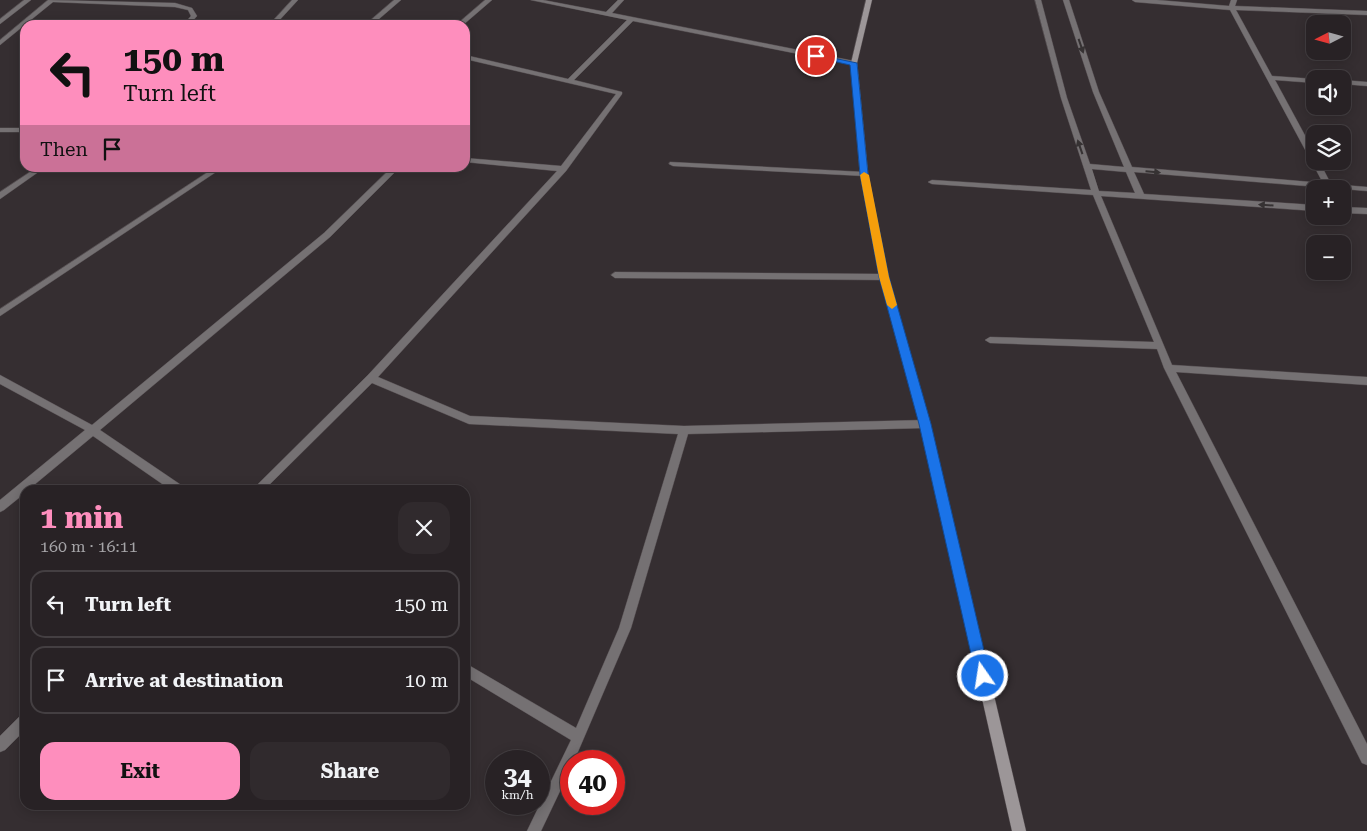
<!DOCTYPE html>
<html lang="en">
<head>
<meta charset="utf-8">
<style>
	body { margin:0; font-family:"Roboto Serif",serif; background:#302a2d; color:#f1f3f6; height:100vh; display:flex; flex-direction:column; font-size:19px; white-space:nowrap }
	* { box-sizing:border-box; margin:0 }
	p { font-size:16px; color:#a5a4a7 }
	.icon { flex:none; width:28px; height:28px; fill:none; stroke:currentColor; stroke-width:2; stroke-linecap:round; stroke-linejoin:round }
	.map { position:relative; flex:1; overflow:hidden }
	.sheet { position:absolute; left:20px; top:485px; width:450px; height:325px; display:flex; flex-direction:column; background:#282225; border-radius:15px; box-shadow:0 2px 12px #0003,0 0 0 1px #443f42 }
	.sheet>* { flex:none }
	.hud { position:absolute; left:20px; top:20px; width:450px; height:152px; border-radius:15px; box-shadow:0 2px 12px #0003,0 0 0 1px #443f42; background:#fe8ebd; color:#111; overflow:hidden }
	.needle { width:32px; rotate:264deg }
	.fabs { position:absolute; left:1306px; top:15px; display:grid; gap:10px }
	.fabs a { display:grid; place-items:center; width:45px; height:45px; border-radius:10px; background:#282225; box-shadow:0 2px 12px #0003,0 0 0 1px #443f42; font-size:25px }
	.speed { position:absolute; left:485px; top:750px; display:flex; gap:10px; font-size:25px; font-weight:700; text-align:center }
	.speed>* { display:grid; place-content:center; width:65px; height:65px; border-radius:50%; background:#282225; box-shadow:0 2px 12px #0003,0 0 0 1px #443f42; line-height:1 }
	.speed small { font-size:12px; font-weight:400 }
	.speed .limit { border:8px solid #d22; background:#fff; color:#111 }
	.pin { position:absolute; display:grid; place-items:center; width:42px; height:42px; color:#fff; margin:-21px; border:2px solid #fff; border-radius:50%; box-shadow:0 1px 5px #0007 }
	.me { position:absolute; width:55px; margin:-28px; rotate:347deg; stroke-linejoin:round; filter:drop-shadow(0 0 4px #0008) }
	.turn { display:flex; align-items:center; gap:18px; height:105px; padding:0 20px; font-size:22px }
	.turn .icon { width:65px; height:65px; stroke-width:2.5 }
	.turn b { display:block; font-size:35px; line-height:42px }
	.then { display:flex; align-items:center; height:48px; padding:0 20px; background:#0003; gap:10px; font-size:19px }
	.round { display:grid; place-items:center; flex:none; width:52px; height:52px; border-radius:15px; background:#302a2d }
	.summary { display:flex; align-items:center; justify-content:space-between; height:85px; padding:0 20px }
	h1 { font-size:30px; font-weight:700; line-height:38px; color:#fe8ebd }
	.cta { display:flex; gap:10px; margin-top:auto; padding:10px 20px }
	.cta a { flex:1; height:58px; border-radius:15px; background:#fe8ebd; color:#111; font-size:20px; font-weight:700; line-height:58px; text-align:center }
	.cta a+a { background:#302a2d; color:#f1f3f6 }
	ul { padding:0; list-style:none }
	li { display:flex; align-items:center; gap:15px; height:68px; margin:0 10px 8px; padding:0 10px; border:2px solid #443f42; border-radius:15px }
	li div { flex:1 }
	li b { display:block; font-size:19px }
	li em { font-style:normal }
	.map>svg:first-child { display:block }
	.lines { fill:none; stroke-linecap:round; stroke-linejoin:round }
	.street-casing { stroke:#534c4f; stroke-width:1 }
	.secondary-casing { stroke:#534c4f; stroke-width:1 }
	.street { fill:#757173; fill-rule:evenodd }
	.secondary { fill:#9c9698; fill-rule:evenodd }
	.oneway { fill:#363233 }
	.route { fill:#1a73e8; stroke:#114b97 }
	.slow { fill:#f59e0b }
</style>
</head>
<body>
<div class="map">
<svg width="1367" height="831" viewBox="0 0 1367 831">
	<rect width="100%" height="100%" fill="#352e31"/>
	<g class="lines">
		<defs>
			<path id="street" d="M 24,0 L 31,0 L 0,24 L 0,19 Z
				M 48,0 L 175,3 L 192,8 L 197,16 L 189,25 L 183,25 L 191,16 L 188,10 L 175,7 L 53,2 L 0,45 L 0,40 Z
				M 292,0 L 298,0 L 275,25 L 269,25 Z
				M 394,0 L 401,0 L 372,25 L 365,25 Z
				M 485,0 L 492,0 L 463,25 L 456,25 Z
				M 531,0 L 543,0 L 606,12 L 618,0 L 624,0 L 612,13 L 854,61 L 857,63 L 854,65 L 633,21 L 574,80 L 622,92 L 622,94 L 566,171 L 378,377 L 470,416 L 684,426 L 925,420 L 929,421 L 930,424 L 929,427 L 925,428 L 688,434 L 631,628 L 574,761 L 571,761 L 571,768 L 541,831 L 527,831 L 571,740 L 465,676 L 465,663 L 576,728 L 619,628 L 678,434 L 469,424 L 372,383 L 264,490 L 252,490 L 368,375 L 557,171 L 465,162 L 465,158 L 561,166 L 616,94 L 465,59 L 465,55 L 568,79 L 627,20 Z
				M 1035,0 L 1041,0 L 1067,98 L 1090,164 L 1124,167 L 1093,92 L 1063,0 L 1069,0 L 1099,92 L 1132,167 L 1323,183 L 1230,10 L 1135,2 L 1132,0 L 1157,0 L 1229,6 L 1231,0 L 1237,0 L 1235,6 L 1367,11 L 1367,15 L 1236,10 L 1272,76 L 1315,79 L 1315,83 L 1275,80 L 1315,154 L 1315,161 L 1319,161 L 1331,184 L 1367,187 L 1367,191 L 1134,172 L 1144,194 L 1315,205 L 1315,211 L 1101,196 L 1172,365 L 1367,377 L 1367,385 L 1176,372 L 1367,744 L 1367,765 L 1362,763 L 1164,368 L 1157,349 L 990,343 L 985,340 L 990,337 L 1154,342 L 1093,195 L 932,184 L 928,182 L 932,180 L 1091,190 L 1061,98 ZM 1092,169 L 1126,172 L 1135,193 L 1099,191 Z
				M 1342,80 L 1367,82 L 1367,86 L 1342,84 Z
				M 0,128 L 25,128 L 25,132 L 0,132 Z
				M 670,162 L 864,172 L 868,174 L 864,176 L 673,166 L 669,164 Z
				M 36,168 L 44,168 L 0,199 L 0,192 Z
				M 214,168 L 222,168 L 0,316 L 0,309 Z
				M 391,168 L 399,168 L 330,237 L 100,430 L 184,487 L 185,490 L 171,490 L 93,436 L 28,490 L 25,490 L 25,493 L 4,510 L 0,512 L 0,500 L 85,430 L 0,384 L 0,375 L 92,425 L 324,233 Z
				M 1342,207 L 1367,208 L 1367,214 L 1342,213 Z
				M 615,272 L 884,274 L 888,277 L 884,280 L 615,278 L 611,275 Z
				M 25,715 L 25,730 L 5,750 L 0,752 L 0,736 L 20,716 Z"/>
			<path id="secondary" d="M 866,0 L 872,0 L 857,63 L 868,174 L 888,277 L 930,424 L 1026,831 L 1012,831 L 920,424 L 880,277 L 860,174 L 851,63 Z"/>
		</defs>
		<use href="#street" class="street-casing"/>
		<use href="#secondary" class="secondary-casing"/>
		<use href="#street" class="street"/>
		<use href="#secondary" class="secondary"/>
	</g>
	<defs><path id="oneway-solid" d="M-6-.8H1V-3.2L6.5 0L1 3.2V.8H-6Z" transform="scale(1.25)"/></defs>
	<g class="oneway">
		<use href="#oneway-solid" transform="translate(1081 46) rotate(71)"/>
		<use href="#oneway-solid" transform="translate(1080 147) rotate(-109)"/>
		<use href="#oneway-solid" transform="translate(1153 172) rotate(5)"/>
		<use href="#oneway-solid" transform="translate(1266 205) rotate(-176)"/>
	</g>
	<path class="route" d="M 814,54 L 857,63 L 868,174 L 889,277 L 931,424 L 990,676 L 988,681 L 983,683 L 978,681 L 976,676 L 919,424 L 879,277 L 860,174 L 850,65 L 814,57 Z"/>
	<path class="slow" d="M 864,172 L 869,175 L 889,277 L 897,305 L 892,309 L 887,305 L 879,277 L 860,175 Z"/>
</svg>
<div class="fabs">
<a><svg class="needle" viewBox="-14 -14 28 28"><path d="M0-13l5 13h-10z" fill="#e53935"/><path d="M0 13l5-13h-10z" fill="#a5a4a7"/></svg></a>
<a><svg class="icon" aria-label="sound" viewBox="0 0 24 24"><path d="M4 9h4l5-4v14l-5-4H4zM17 9q2 3 0 6"/></svg></a>
<a><svg class="icon" aria-label="layers" viewBox="0 0 24 24"><path d="M12 4l9 5-9 5-9-5zM3 14l9 5 9-5"/></svg></a>
<a>+</a>
<a>−</a>
</div>
<div class="speed"><div>34<small>km/h</small></div><div class="limit">40</div></div>
<div class="pin" style="left:816px;top:56px;background:#d93025"><svg class="icon" aria-label="arrive" viewBox="0 0 24 24"><path d="M6 21V4h12l-3 4 3 4H6"/></svg></div>
<svg class="me" style="left:983px;top:676px" viewBox="-20 -20 40 40"><circle r="17" fill="#1a73e8" stroke="#fff" stroke-width="3"/><path d="M0-11L8 9 0 5-8 9z" fill="#fff"/></svg>
<div class="hud">
<div class="turn"><svg class="icon" aria-label="left" viewBox="0 0 24 24"><path d="M17 20v-9H6M10 6l-5 5 5 5"/></svg><div><b>150 m</b>Turn left</div></div>
<div class="then">Then<svg class="icon" aria-label="arrive" viewBox="0 0 24 24"><path d="M6 21V4h12l-3 4 3 4H6"/></svg></div>
</div>
<section class="sheet">
<div class="summary"><div><h1>1 min</h1><p>160 m · 16:11</p></div><a class="round"><svg class="icon" aria-label="close" viewBox="0 0 24 24"><path d="M6 6l12 12M18 6L6 18"/></svg></a></div>
<ul>
<li><svg class="icon" aria-label="left" viewBox="0 0 24 24"><path d="M17 20v-9H6M10 6l-5 5 5 5"/></svg><div><b>Turn left</b></div><em>150 m</em></li>
<li><svg class="icon" aria-label="arrive" viewBox="0 0 24 24"><path d="M6 21V4h12l-3 4 3 4H6"/></svg><div><b>Arrive at destination</b></div><em>10 m</em></li>
</ul>
<div class="cta"><a>Exit</a><a>Share</a></div>
</section>
</div>
</body>
</html>
